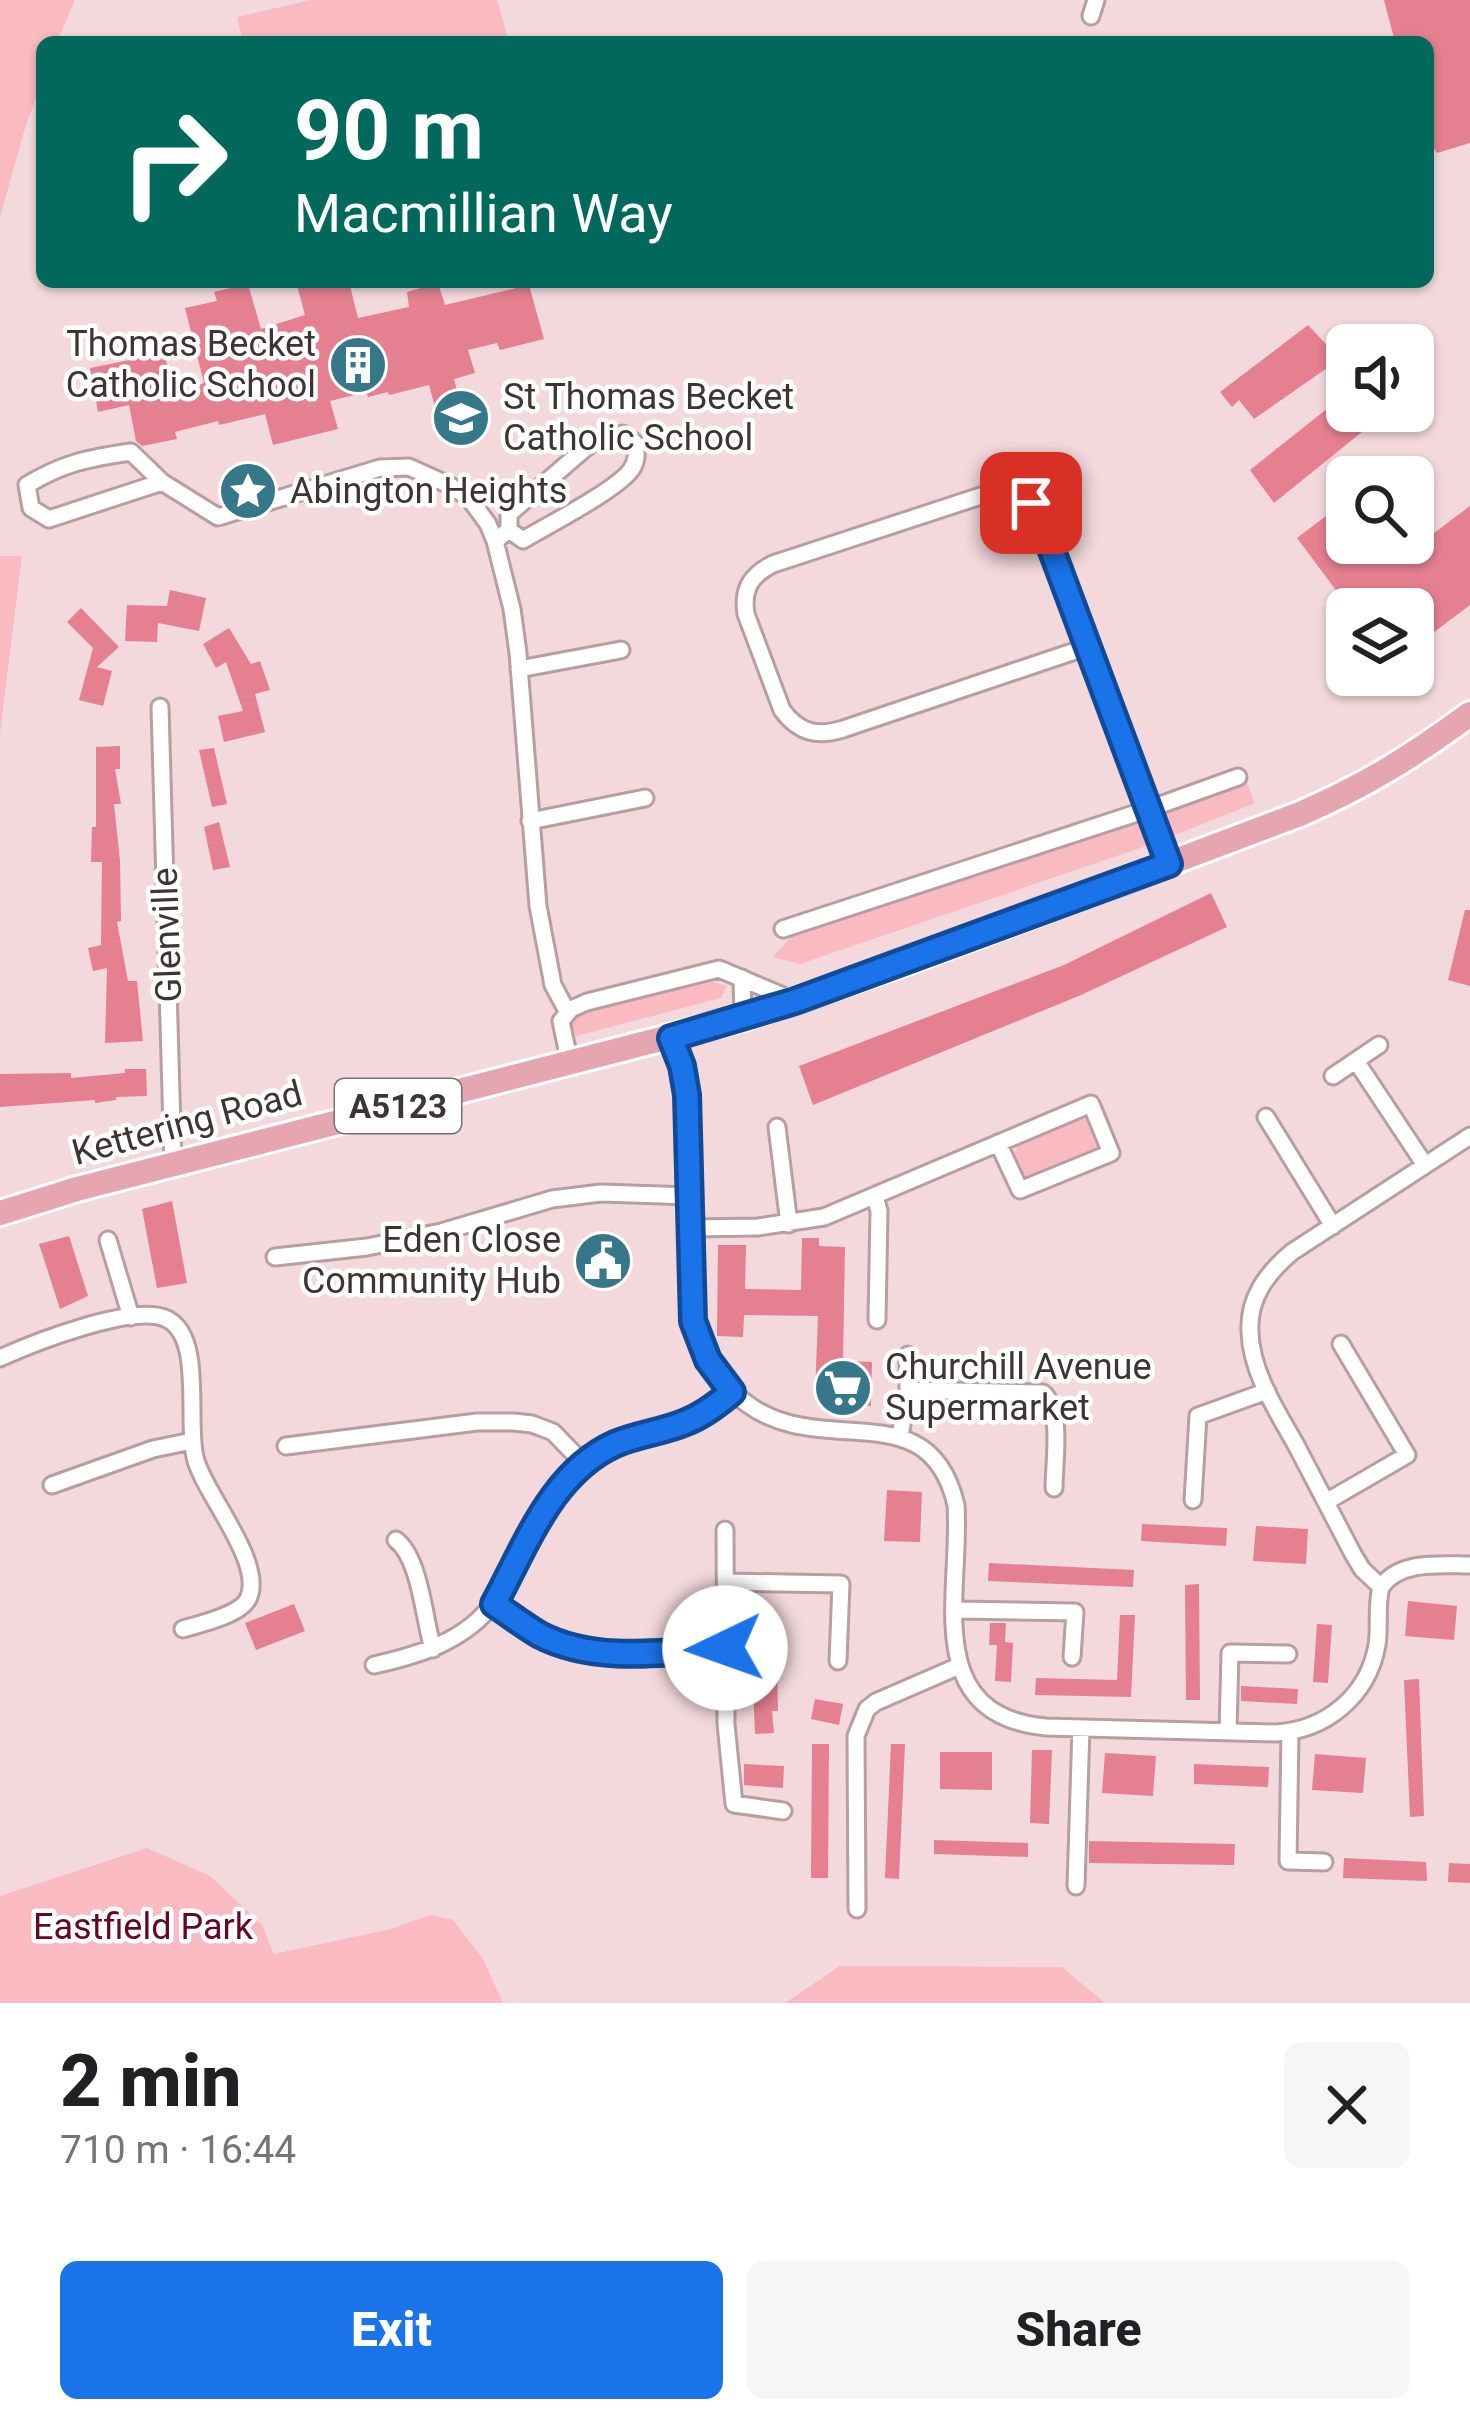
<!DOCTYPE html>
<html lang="en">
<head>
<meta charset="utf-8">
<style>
	body { margin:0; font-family:Roboto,sans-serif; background:#f6f6f6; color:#202124; height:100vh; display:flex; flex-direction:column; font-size:45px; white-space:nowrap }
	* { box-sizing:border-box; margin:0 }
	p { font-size:39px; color:#757577 }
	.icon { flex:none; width:66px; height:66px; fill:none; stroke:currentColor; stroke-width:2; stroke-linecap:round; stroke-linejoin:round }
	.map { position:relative; height:2003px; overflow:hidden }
	.sheet { display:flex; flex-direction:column; background:#fff; flex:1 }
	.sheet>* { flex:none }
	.banner { position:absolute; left:36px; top:36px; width:1398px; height:252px; border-radius:18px; box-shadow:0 3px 9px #0004; background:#00695c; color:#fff; overflow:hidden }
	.tools { position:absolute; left:1326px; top:324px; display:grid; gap:24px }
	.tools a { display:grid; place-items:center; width:108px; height:108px; border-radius:18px; background:#fff; box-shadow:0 3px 9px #0004; font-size:60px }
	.pin { position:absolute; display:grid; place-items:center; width:102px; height:102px; color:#fff; margin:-51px; border-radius:24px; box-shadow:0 6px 18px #0006 }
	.me { position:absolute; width:132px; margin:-66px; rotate:267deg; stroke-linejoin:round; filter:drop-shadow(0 0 9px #0008) }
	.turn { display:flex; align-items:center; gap:42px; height:252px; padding:0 60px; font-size:54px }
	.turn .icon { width:156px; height:156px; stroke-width:2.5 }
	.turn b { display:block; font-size:84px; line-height:102px }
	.round { display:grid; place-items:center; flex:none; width:126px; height:126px; border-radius:18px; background:#f6f6f6 }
	.head { display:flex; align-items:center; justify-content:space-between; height:204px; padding:0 60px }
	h1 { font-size:72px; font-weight:800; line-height:90px }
	.cta { display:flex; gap:24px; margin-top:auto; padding:24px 60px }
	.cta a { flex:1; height:138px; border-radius:18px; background:#1a73e8; color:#fff; font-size:48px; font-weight:800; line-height:138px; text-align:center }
	.cta a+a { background:#f6f6f6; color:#202124 }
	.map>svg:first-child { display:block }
	.green { fill:#f9bac1 }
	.building { fill:#e4808f }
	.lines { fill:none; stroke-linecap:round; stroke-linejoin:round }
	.street-casing { stroke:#b79fa1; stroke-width:21 }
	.primary-casing { stroke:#fff; stroke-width:30 }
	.street { stroke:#fff; stroke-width:15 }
	.primary { stroke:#e6a6b0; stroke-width:24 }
	.route-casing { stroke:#114b97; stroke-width:30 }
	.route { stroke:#1a73e8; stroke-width:21 }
	.labels { text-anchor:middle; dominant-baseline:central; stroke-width:9; stroke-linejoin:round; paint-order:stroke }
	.shield { fill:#fff; stroke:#787172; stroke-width:3 }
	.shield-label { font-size:33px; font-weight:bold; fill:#3e3435 }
	.poi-label { font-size:36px; fill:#3e3435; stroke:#fff; text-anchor:start }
	.street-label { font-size:36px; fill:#3e3435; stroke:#fff }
	.park-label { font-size:36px; fill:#630724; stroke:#fff }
</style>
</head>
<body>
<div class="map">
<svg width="1470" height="2003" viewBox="0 0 1470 2003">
	<rect width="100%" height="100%" fill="#f3d9dc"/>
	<path class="green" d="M 0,0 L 75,0 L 57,42 L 42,42 L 42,82 L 26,125 L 0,217 Z
		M 311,0 L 497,0 L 509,42 L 243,42 L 237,17 Z
		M 0,556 L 22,556 L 0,734 Z
		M 1246,781 L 1255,803 L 1172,836 L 1164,815 Z
		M 1137,818 L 1146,846 L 800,964 L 773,957 L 792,936 Z
		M 712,982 L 727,986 L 721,998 L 576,1036 L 567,1016 Z
		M 1078,1118 L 1091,1120 L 1101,1143 L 1094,1154 L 1029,1179 L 1019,1173 L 1013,1155 L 1019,1144 Z
		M 147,1848 L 210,1876 L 262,1925 L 274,1954 L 391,1929 L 430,1915 L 453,1920 L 483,1959 L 503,2003 L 0,2003 L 0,1896 Z
		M 840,1966 L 1062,1967 L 1105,2003 L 785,2003 Z"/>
	<path class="building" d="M 1384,0 L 1470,0 L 1470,143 L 1437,153 L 1428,139 L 1428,42 L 1395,42 Z
		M 296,282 L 349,282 L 358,318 L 409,307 L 407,292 L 438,283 L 445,305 L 529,285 L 544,339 L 500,350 L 497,343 L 468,350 L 475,373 L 454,379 L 460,401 L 435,407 L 429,385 L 389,395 L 388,392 L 368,397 L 366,392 L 330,401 L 338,429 L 273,445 L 265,414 L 219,425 L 218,421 L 175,432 L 177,439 L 142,446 L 136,441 L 129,405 L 98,412 L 90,368 L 164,353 L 175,392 L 204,383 L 185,308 L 217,301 L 214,292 L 248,284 L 261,329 L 305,315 Z
		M 1308,325 L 1340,359 L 1254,419 L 1239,400 L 1232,407 L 1220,392 Z
		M 1347,393 L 1347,411 L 1388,411 L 1274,503 L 1250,470 Z
		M 1347,500 L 1347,543 L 1404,543 L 1410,551 L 1470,506 L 1470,605 L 1413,648 L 1413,609 L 1350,609 L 1297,538 Z
		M 170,590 L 206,598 L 199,631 L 158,623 L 157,642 L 125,641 L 127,605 L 167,606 Z
		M 81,608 L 119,647 L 97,667 L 112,671 L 103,706 L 79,700 L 93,648 L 67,622 Z
		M 229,628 L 251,664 L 260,661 L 270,690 L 255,694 L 265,732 L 224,742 L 218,716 L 243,711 L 226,662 L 216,668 L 203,644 Z
		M 120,746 L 120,769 L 115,769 L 121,804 L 114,804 L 120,861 L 121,921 L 117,922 L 128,981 L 137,981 L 143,1041 L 105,1043 L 107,968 L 93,971 L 88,948 L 101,945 L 102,862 L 91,862 L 92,827 L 96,827 L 96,747 Z
		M 214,748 L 227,804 L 212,807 L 199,750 Z
		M 219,822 L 230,867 L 213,870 L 204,827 Z
		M 1211,893 L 1227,927 L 1081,995 L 813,1105 L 799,1066 L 1064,965 Z
		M 1465,910 L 1470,910 L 1470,986 L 1448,980 Z
		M 125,1069 L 146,1069 L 147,1096 L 116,1097 L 116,1100 L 95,1103 L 95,1100 L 0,1107 L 0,1074 L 71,1073 L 71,1078 L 125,1073 Z
		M 172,1201 L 187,1283 L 157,1288 L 142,1209 Z
		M 69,1236 L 88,1296 L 60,1309 L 39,1244 Z
		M 802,1238 L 819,1238 L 819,1246 L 845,1247 L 843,1361 L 872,1362 L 871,1406 L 824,1404 L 815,1394 L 818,1316 L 744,1315 L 743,1337 L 717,1336 L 718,1245 L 746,1245 L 745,1289 L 801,1290 Z
		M 614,1243 L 616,1277 L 592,1279 L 590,1244 Z
		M 887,1490 L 922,1492 L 920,1542 L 884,1541 Z
		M 1142,1524 L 1227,1528 L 1226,1546 L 1141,1541 Z
		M 1256,1526 L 1308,1529 L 1306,1564 L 1253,1561 Z
		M 989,1563 L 1134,1570 L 1133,1587 L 988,1581 Z
		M 1199,1584 L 1200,1700 L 1186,1700 L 1185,1585 Z
		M 1408,1601 L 1457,1606 L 1454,1640 L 1405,1636 Z
		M 294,1604 L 305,1631 L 256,1650 L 245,1623 Z
		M 1120,1615 L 1135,1615 L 1131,1697 L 1035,1695 L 1036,1678 L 1117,1680 Z
		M 990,1623 L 1006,1623 L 1005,1642 L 1013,1643 L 1011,1682 L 995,1681 L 997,1645 L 989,1645 Z
		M 1317,1624 L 1332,1625 L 1328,1683 L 1313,1682 Z
		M 777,1665 L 778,1711 L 772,1711 L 774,1733 L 755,1734 L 752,1666 Z
		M 1419,1679 L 1424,1816 L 1410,1817 L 1404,1680 Z
		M 1241,1686 L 1298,1689 L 1297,1704 L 1241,1701 Z
		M 815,1699 L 843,1704 L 839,1725 L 811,1719 Z
		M 812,1744 L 829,1744 L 828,1878 L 811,1878 Z
		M 891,1744 L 905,1744 L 899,1879 L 885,1878 Z
		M 1032,1750 L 1052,1750 L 1049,1824 L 1030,1823 Z
		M 940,1752 L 992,1752 L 992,1790 L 940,1789 Z
		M 1105,1753 L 1156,1756 L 1153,1796 L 1102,1793 Z
		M 1315,1754 L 1366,1758 L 1363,1793 L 1312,1790 Z
		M 744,1764 L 784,1766 L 783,1788 L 744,1785 Z
		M 1194,1764 L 1269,1767 L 1268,1787 L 1194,1784 Z
		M 934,1840 L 1028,1843 L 1028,1857 L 934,1854 Z
		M 1089,1841 L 1235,1844 L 1234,1865 L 1089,1863 Z
		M 1344,1858 L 1426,1862 L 1427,1881 L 1343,1878 Z
		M 1449,1863 L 1470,1864 L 1470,1883 L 1448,1882 Z"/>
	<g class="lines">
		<defs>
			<path id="street" d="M 1091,16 L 1096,0
				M 162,482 L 131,452 C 89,458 63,463 27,485 L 31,508 L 49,519 L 162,482 L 218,517 L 380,468 L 409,467 L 449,485 L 469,498 L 488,524 L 495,541 L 512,609 L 518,653 L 538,906 L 553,985 L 567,1011
				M 495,541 L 509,530 L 509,514 L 596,439 L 623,434 L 635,443 C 637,454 637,461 631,470 C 615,491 548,525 523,540 L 509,530
				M 1087,647 L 843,729 C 817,737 799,733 782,710 L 746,614 C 742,589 751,575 773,564 L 996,491 C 1017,490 1028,499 1039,516 L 1169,864
				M 519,669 L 621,650
				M 160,707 L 173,1164
				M 530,821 L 645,798
				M 783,929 L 1149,809 L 1238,777
				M 742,978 L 743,1018
				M 671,1038 C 686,1077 690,1115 691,1156 C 691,1187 691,1218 691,1249 C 691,1300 690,1347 728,1387 C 745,1405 766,1418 791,1424 C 860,1441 934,1411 956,1505 C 962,1592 919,1715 1046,1727 L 1276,1733 C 1326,1730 1368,1696 1377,1645 C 1380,1625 1376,1606 1381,1587
				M 1356,1061 L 1425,1165
				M 570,1064 L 561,1021 L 571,1009 L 587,1002 L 719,969 L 795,1001
				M 1333,1076 L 1379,1045
				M 1266,1117 L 1333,1226
				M 777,1127 L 789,1224
				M 875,1196 L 879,1211 L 877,1320
				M 691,1228 L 758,1227 L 824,1217 L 1091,1104 L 1111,1153 L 1020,1190 L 998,1143
				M 108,1240 L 131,1317
				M 275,1257 L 367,1247 L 441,1232 L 552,1199 L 601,1193 L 691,1196
				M 0,1358 C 33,1343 134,1303 167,1319 C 204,1337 186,1421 195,1457 C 203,1493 266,1563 248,1599 C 240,1615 200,1624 183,1629
				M 908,1390 L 1043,1393 C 1063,1411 1054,1461 1054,1488
				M 900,1436 L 908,1390 L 908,1355
				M 286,1446 L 477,1422 L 514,1422 L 532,1424 L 553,1432 L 583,1463
				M 52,1485 L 153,1449 L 192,1441
				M 1193,1500 L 1198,1416 L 1267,1391
				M 1326,1502 L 1407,1455 L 1341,1344
				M 725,1530 L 726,1724 L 734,1804 L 783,1811
				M 396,1540 C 420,1558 424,1619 433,1649
				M 726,1582 L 841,1584 L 838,1661
				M 1381,1587 L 1362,1569 L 1353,1554 C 1334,1518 1315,1481 1296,1445 C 1277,1411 1251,1372 1250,1332 C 1248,1298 1267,1273 1292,1252 L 1470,1136
				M 1381,1587 C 1400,1560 1440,1565 1470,1565
				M 494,1603 C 514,1617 534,1633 558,1642 C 608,1663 672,1651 725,1648
				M 955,1610 L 1075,1612 L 1072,1657
				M 374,1665 C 419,1655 466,1641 494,1602 C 514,1575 526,1542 544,1513 C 556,1495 567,1477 584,1463 C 614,1438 651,1436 686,1422 C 704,1415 717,1404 732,1392
				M 1228,1732 L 1230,1653 L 1288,1654
				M 1290,1732 L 1288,1861 L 1324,1862
				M 1076,1886 L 1081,1728
				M 857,1909 L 856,1736 L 867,1709 L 876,1702 L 959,1666"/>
			<path id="primary" d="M 0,1213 L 77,1189 L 743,1018 L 907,962 L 1300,814 C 1365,786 1413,756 1470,714"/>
		</defs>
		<use href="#street" class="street-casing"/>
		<use href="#primary" class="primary-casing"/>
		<use href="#street" class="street"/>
		<use href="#primary" class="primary"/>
	</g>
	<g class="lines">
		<defs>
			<path id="route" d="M 725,1648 C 665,1652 596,1664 540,1635 C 524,1626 509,1614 494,1604 C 526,1546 551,1473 615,1444 C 638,1434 663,1432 686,1422 C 704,1415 718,1404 732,1392 L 708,1360 L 693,1321 L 687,1095 L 682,1066 L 671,1038 L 795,1001 L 1169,864 L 1039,516 L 1031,503"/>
		</defs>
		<use href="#route" class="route-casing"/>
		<use href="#route" class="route"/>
	</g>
	<defs>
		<symbol id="building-disc" viewBox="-11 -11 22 22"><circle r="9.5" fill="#367889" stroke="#fff"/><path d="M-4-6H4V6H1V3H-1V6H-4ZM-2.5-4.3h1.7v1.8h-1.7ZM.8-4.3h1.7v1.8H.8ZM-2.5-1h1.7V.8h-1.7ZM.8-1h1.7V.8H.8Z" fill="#fff"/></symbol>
		<symbol id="school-disc" viewBox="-11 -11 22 22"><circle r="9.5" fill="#367889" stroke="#fff"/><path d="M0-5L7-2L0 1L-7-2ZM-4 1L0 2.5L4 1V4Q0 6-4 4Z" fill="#fff"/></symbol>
		<symbol id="sight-disc" viewBox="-11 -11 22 22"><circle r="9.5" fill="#367889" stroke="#fff"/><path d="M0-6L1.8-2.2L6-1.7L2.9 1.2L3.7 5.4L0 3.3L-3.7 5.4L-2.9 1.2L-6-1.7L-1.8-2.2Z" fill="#fff"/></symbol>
		<symbol id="civic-disc" viewBox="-11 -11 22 22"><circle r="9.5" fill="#367889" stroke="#fff"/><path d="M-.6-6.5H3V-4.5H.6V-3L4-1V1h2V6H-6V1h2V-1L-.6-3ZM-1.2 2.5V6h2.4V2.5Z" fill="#fff"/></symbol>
		<symbol id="supermarket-disc" viewBox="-11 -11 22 22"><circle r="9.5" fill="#367889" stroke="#fff"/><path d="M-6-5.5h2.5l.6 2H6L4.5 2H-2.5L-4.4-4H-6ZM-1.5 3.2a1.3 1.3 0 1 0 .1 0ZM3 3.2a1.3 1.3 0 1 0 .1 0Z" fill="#fff"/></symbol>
	</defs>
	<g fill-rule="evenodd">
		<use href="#building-disc" x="325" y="332" width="66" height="66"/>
		<use href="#school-disc" x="428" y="385" width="66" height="66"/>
		<use href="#sight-disc" x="215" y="458" width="66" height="66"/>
		<use href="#civic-disc" x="570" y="1228" width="66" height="66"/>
		<use href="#supermarket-disc" x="810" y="1355" width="66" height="66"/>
	</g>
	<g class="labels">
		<rect class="shield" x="335" y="1079" width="126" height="54" rx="9"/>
		<g class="shield-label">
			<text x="398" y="1106">A5123</text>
		</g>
		<g class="poi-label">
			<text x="316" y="344" text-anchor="end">Thomas Becket<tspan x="316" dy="41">Catholic School</tspan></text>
			<text x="503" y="397">St Thomas Becket<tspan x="503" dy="41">Catholic School</tspan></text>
			<text x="290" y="491">Abington Heights</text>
			<text x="561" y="1240" text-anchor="end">Eden Close<tspan x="561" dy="41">Community Hub</tspan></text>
			<text x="885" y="1367">Churchill Avenue<tspan x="885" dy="41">Supermarket</tspan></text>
		</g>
		<g class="street-label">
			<text transform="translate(167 935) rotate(-92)">Glenville</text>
			<text transform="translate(187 1123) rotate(-15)">Kettering Road</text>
		</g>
		<g class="park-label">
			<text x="143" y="1927">Eastfield Park</text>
		</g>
	</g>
</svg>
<div class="tools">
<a><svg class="icon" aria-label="sound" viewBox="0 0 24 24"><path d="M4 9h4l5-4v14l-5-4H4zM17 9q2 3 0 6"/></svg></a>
<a><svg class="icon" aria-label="search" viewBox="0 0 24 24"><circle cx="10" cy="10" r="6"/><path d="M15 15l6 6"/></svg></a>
<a><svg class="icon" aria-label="layers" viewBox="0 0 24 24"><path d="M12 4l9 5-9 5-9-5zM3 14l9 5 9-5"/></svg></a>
</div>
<div class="pin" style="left:1031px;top:503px;background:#d93025"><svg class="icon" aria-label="arrive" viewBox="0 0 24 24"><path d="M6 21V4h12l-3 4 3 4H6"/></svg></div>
<svg class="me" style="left:725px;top:1648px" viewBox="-20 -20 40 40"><circle r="19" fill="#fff"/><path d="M0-13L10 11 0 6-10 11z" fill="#1a73e8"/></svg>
<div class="banner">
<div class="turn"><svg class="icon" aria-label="right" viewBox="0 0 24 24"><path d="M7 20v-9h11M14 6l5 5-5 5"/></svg><div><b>90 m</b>Macmillian Way</div></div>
</div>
</div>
<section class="sheet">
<div class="head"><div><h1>2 min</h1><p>710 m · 16:44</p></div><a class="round"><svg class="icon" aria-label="close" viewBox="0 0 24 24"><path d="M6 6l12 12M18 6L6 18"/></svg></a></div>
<div class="cta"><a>Exit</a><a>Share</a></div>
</section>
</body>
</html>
